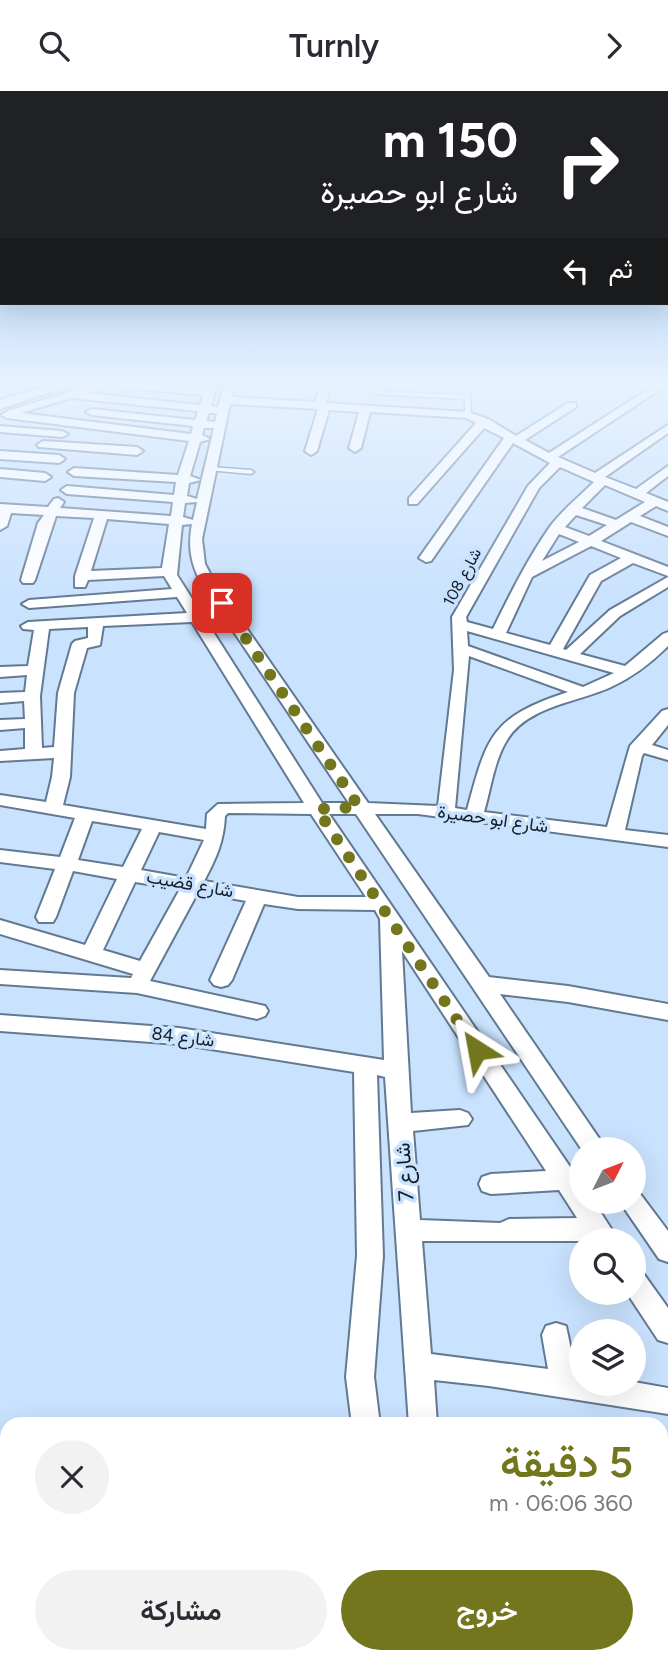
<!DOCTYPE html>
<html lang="ar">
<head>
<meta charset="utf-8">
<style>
	body { margin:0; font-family:Figtree,Vazirmatn,sans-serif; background:#f2f2f3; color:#2b2b33; direction:rtl; height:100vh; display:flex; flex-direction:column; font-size:26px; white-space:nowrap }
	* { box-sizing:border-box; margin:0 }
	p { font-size:23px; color:#7c7c81 }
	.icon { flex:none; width:38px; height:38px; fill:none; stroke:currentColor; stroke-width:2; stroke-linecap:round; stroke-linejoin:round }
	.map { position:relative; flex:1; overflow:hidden; direction:ltr }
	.side { position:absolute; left:0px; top:1326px; width:668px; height:247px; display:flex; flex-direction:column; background:#fff; border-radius:21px 21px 0 0; box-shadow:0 7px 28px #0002; direction:rtl }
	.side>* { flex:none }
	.top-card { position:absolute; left:0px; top:0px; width:668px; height:214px; box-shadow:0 7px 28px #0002; direction:rtl; background:#202124; color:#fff; overflow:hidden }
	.needle { width:46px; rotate:48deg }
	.tools { position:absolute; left:569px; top:1046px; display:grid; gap:14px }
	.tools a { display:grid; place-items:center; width:77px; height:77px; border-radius:50%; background:#fff; box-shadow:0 7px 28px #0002; font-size:35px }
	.pin { position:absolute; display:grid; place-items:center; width:60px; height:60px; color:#fff; margin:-30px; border-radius:14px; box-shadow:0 4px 10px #0006 }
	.me { position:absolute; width:77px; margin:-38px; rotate:326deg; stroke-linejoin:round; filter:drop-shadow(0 0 5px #0008) }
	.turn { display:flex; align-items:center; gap:24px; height:147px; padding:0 35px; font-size:32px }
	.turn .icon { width:91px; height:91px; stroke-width:2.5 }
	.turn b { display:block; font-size:49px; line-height:60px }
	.then { display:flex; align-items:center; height:66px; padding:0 35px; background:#0003; gap:14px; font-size:26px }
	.round { display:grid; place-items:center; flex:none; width:74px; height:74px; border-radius:37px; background:#f2f2f3 }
	.head { display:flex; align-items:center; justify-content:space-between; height:119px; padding:0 35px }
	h1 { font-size:42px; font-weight:600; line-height:52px; color:#73761d }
	.action { display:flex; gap:14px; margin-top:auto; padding:14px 35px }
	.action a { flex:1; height:80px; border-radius:42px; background:#73761d; color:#fff; font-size:28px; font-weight:600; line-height:80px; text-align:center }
	.action a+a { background:#f2f2f3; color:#2b2b33 }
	header { display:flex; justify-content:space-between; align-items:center; height:91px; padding:0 35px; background:#fff; font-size:32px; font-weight:600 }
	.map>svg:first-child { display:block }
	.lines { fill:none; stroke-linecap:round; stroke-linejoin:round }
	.service-casing { stroke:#627992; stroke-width:3 }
	.minor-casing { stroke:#627992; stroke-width:4 }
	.tertiary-casing { stroke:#627992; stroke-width:4 }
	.service { fill:#fff; fill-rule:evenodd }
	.minor { fill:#fff; fill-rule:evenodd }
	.tertiary { fill:#fff; fill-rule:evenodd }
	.rail { stroke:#35414e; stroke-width:8; stroke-dasharray:5 10; stroke-linecap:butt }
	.route { stroke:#73761d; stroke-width:12; stroke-dasharray:0 21.6 }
	.labels { text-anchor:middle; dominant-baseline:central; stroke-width:7; stroke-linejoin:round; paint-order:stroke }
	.far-street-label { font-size:16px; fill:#141d27; stroke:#c9e2fe }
	.street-label { font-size:18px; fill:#141d27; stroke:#c9e2fe }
	.near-street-label { font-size:21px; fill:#141d27; stroke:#c9e2fe }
</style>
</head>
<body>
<header><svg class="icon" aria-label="forward" viewBox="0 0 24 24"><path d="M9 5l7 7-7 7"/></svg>Turnly<svg class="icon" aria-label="search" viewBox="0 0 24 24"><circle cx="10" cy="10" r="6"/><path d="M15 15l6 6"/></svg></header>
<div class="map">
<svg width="668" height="1573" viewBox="0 0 668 1573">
	<rect width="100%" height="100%" fill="#c9e2fe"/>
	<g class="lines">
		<defs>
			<path id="service" d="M 325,293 L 380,295 L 383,293 L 388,293 L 380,300 L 465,304 L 464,293 L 469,293 L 471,324 L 468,326 L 465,324 L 465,308 L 374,303 L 371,301 L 376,297 L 326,296 L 323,294 Z
				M 210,376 L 251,379 L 254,381 L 251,383 L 208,379 L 207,378 Z"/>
			<path id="minor" d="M 96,293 L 146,293 L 205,297 L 207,293 L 217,293 L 211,315 L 218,316 L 224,293 L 234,293 L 232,306 L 315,311 L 321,293 L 331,293 L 326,312 L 468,321 L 488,328 L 516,345 L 568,312 L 576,312 L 576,316 L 525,349 L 549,362 L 656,293 L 668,293 L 558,366 L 595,382 L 668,334 L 668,342 L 605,386 L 636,398 L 668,375 L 668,385 L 646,402 L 668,411 L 668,420 L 656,415 L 640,425 L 668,436 L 668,445 L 631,431 L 601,450 L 668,476 L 668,485 L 633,472 L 601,490 L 563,558 L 566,559 L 610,519 L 668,486 L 668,496 L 620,525 L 580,563 L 625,575 L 663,543 L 668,541 L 668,555 C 651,572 633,586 611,596 C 579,611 527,615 507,649 C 494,670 491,697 484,721 L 607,736 L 630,655 L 662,620 L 668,618 L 668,634 L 652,654 L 668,659 L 668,669 L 644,662 L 642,665 L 625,739 L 668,744 L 668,756 L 418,723 L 375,723 L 489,886 L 568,895 L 668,913 L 668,929 L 568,911 L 500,903 L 607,1059 L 582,1059 L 356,723 L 329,723 L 581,1092 L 581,1111 L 594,1111 L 619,1150 L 422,1150 L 431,1263 L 548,1278 L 542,1244 L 546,1235 L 556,1232 L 566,1235 L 576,1282 L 581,1283 L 581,1293 L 634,1291 L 668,1297 L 668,1323 L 489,1295 L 434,1289 L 437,1334 L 409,1334 L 385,986 L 377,984 L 383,1165 L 374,1286 L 380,1334 L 352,1334 L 346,1286 L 357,1165 L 354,981 L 179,953 L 0,940 L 0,924 L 179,937 L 384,969 L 380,828 L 375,819 L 298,818 L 264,813 L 232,889 L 228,894 L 221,896 L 214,894 L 210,889 L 246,810 L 198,801 L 150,890 L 265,915 L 268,920 L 265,925 L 257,928 L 137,902 L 0,893 L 0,879 L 131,887 L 133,883 L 0,843 L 0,829 L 85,854 L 117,788 L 73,780 L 56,826 L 53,831 L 39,831 L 36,826 L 55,778 L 0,771 L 0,759 L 60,766 L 75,727 L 0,714 L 0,704 L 46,711 L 52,686 L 54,667 L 0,670 L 0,660 L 25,658 L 25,637 L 0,639 L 0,629 L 25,628 L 24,610 L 0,612 L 0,602 L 25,601 L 27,584 L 0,586 L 0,576 L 28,575 L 34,539 L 23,538 L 21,535 L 28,531 L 187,522 L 177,506 L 29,517 L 22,513 L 29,509 L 172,498 L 164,485 L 88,489 L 85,496 L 75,496 L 75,485 L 94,427 L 56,425 L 35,489 L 33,492 L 23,492 L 21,489 L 38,432 L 44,424 L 11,422 L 7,435 L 0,439 L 0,413 L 48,416 L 54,408 L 58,407 L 64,411 L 60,417 L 171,425 L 173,411 L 67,403 L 61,399 L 67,395 L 174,404 L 176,391 L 74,385 L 68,381 L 74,377 L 178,384 L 189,350 L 7,327 L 1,324 L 10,319 ZM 109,295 L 112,296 L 203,304 L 200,314 L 87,302 ZM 71,307 L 198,320 L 195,329 L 92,318 L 86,321 L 92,324 L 193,335 L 191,343 L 21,322 ZM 230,313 L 318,318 L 305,360 L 311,364 L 317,360 L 329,319 L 359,321 L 349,357 L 355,361 L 361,357 L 370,321 L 466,327 L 476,332 L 409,407 L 409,413 L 417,413 L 484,337 L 504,347 L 419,467 L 426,471 L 431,470 L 513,352 L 550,372 L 528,395 L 452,526 L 454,579 L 438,715 L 368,712 L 215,492 L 205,473 L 202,448 ZM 209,322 L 217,322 L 215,331 L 206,330 ZM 204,337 L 214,337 L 197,408 L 187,405 L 189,392 L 201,389 L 190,385 L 200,351 L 210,348 L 202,344 ZM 560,376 L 594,391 C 578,407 562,419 549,437 C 527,469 510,503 493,538 L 467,531 L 466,526 L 539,397 ZM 605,394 L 645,411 L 616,429 L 582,417 ZM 197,411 L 193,429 L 183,426 L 185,412 ZM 576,424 L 607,434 L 589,445 L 565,436 ZM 107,428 L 169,433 L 162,477 L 91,480 ZM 192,433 C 188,454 190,471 201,492 L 349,712 L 322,712 L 177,484 L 182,434 ZM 559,443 L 579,451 L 542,470 ZM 591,455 L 621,467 L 590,484 L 550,554 L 506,542 L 532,486 ZM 192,531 L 304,712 L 218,713 L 207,723 L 206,738 L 63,714 L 70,686 L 74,602 L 87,557 L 100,554 L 103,535 ZM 88,536 L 88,547 L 75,550 L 72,553 L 58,602 L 54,656 L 42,657 L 40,605 L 49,538 ZM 467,540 L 614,582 L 583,596 L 468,555 ZM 469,565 L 568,601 C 491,626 487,645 467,719 L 455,717 ZM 228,722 L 311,723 L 366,806 L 298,806 L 204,790 C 216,768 224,750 225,725 ZM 92,730 L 142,738 L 123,776 L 78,769 ZM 159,741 L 204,749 L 186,787 L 141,779 ZM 135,791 L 180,798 L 140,870 L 103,859 ZM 402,860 L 546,1080 L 491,1083 L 482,1086 L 479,1093 L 482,1100 L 491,1103 L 559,1099 L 577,1127 L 509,1128 L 500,1132 L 420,1129 L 413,1040 L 468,1034 L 472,1028 L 468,1022 L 460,1019 L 411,1022 Z
				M 0,335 L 62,340 L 68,343 L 62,346 L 0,341 Z
				M 43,350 L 137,356 L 143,360 L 137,364 L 39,356 L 37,354 Z
				M 0,360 L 59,364 L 65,368 L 59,372 L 0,368 Z
				M 0,378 L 45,382 L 51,386 L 45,390 L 0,386 Z
				M 634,1101 L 641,1104 L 668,1140 L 668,1171 L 659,1168 L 620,1111 L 634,1111 Z
				M 634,1178 L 643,1182 L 668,1217 L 668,1252 L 658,1249 L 627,1202 L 634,1202 Z
				M 665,1354 L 668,1355 L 668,1522 L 662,1525 L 662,1355 Z
				M 0,1446 L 7,1447 L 7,1479 L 0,1476 Z"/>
			<path id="tertiary" d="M 54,293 L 74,293 L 0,318 L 0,309 Z"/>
		</defs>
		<use href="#service" class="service-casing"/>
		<use href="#minor" class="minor-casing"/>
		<use href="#tertiary" class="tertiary-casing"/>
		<use href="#service" class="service"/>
		<use href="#minor" class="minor"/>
		<use href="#tertiary" class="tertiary"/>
		<path class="rail" d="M 0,1503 L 7,1504
			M 272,1566 L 301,1573"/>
	</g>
	<linearGradient id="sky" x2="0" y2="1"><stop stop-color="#75ade6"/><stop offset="0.57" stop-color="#e7f2ff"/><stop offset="1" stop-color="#e7f2ff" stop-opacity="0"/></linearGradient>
	<rect width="668" height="513" fill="url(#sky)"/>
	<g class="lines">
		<path class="route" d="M 222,512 L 359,716 L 317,718 L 477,959"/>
	</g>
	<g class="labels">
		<g class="far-street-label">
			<text transform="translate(462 486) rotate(-62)">شارع 108</text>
		</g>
		<g class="street-label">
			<text transform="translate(493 728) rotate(8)">شارع ابو حصيرة</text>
			<text transform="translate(190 793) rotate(10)">شارع قضيب</text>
			<text transform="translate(183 946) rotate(7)">شارع 84</text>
		</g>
		<g class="near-street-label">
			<text transform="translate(404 1081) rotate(-94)">شارع 7</text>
		</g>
	</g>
</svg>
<div class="tools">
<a><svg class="needle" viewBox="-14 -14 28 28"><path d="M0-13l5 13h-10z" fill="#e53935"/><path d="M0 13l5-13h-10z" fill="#7c7c81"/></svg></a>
<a><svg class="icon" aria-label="search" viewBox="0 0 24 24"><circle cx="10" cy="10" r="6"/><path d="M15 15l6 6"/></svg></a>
<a><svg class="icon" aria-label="layers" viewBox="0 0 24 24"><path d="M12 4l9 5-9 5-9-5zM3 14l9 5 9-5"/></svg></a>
</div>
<div class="pin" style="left:222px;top:512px;background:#d93025"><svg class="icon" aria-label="arrive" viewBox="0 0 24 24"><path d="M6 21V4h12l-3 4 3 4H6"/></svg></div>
<svg class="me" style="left:477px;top:959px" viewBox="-20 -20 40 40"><path d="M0-17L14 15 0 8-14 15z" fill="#73761d" stroke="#fff" stroke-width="4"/></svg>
<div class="top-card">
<div class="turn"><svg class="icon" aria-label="right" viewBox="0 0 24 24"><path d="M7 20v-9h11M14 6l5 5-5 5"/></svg><div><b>150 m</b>شارع ابو حصيرة</div></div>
<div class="then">ثم<svg class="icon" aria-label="left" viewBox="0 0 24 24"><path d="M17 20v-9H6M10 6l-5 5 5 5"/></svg></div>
</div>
<section class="side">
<div class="head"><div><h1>5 دقيقة</h1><p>360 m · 06:06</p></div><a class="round"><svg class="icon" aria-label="close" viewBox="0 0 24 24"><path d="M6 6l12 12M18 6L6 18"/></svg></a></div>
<div class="action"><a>خروج</a><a>مشاركة</a></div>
</section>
</div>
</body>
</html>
